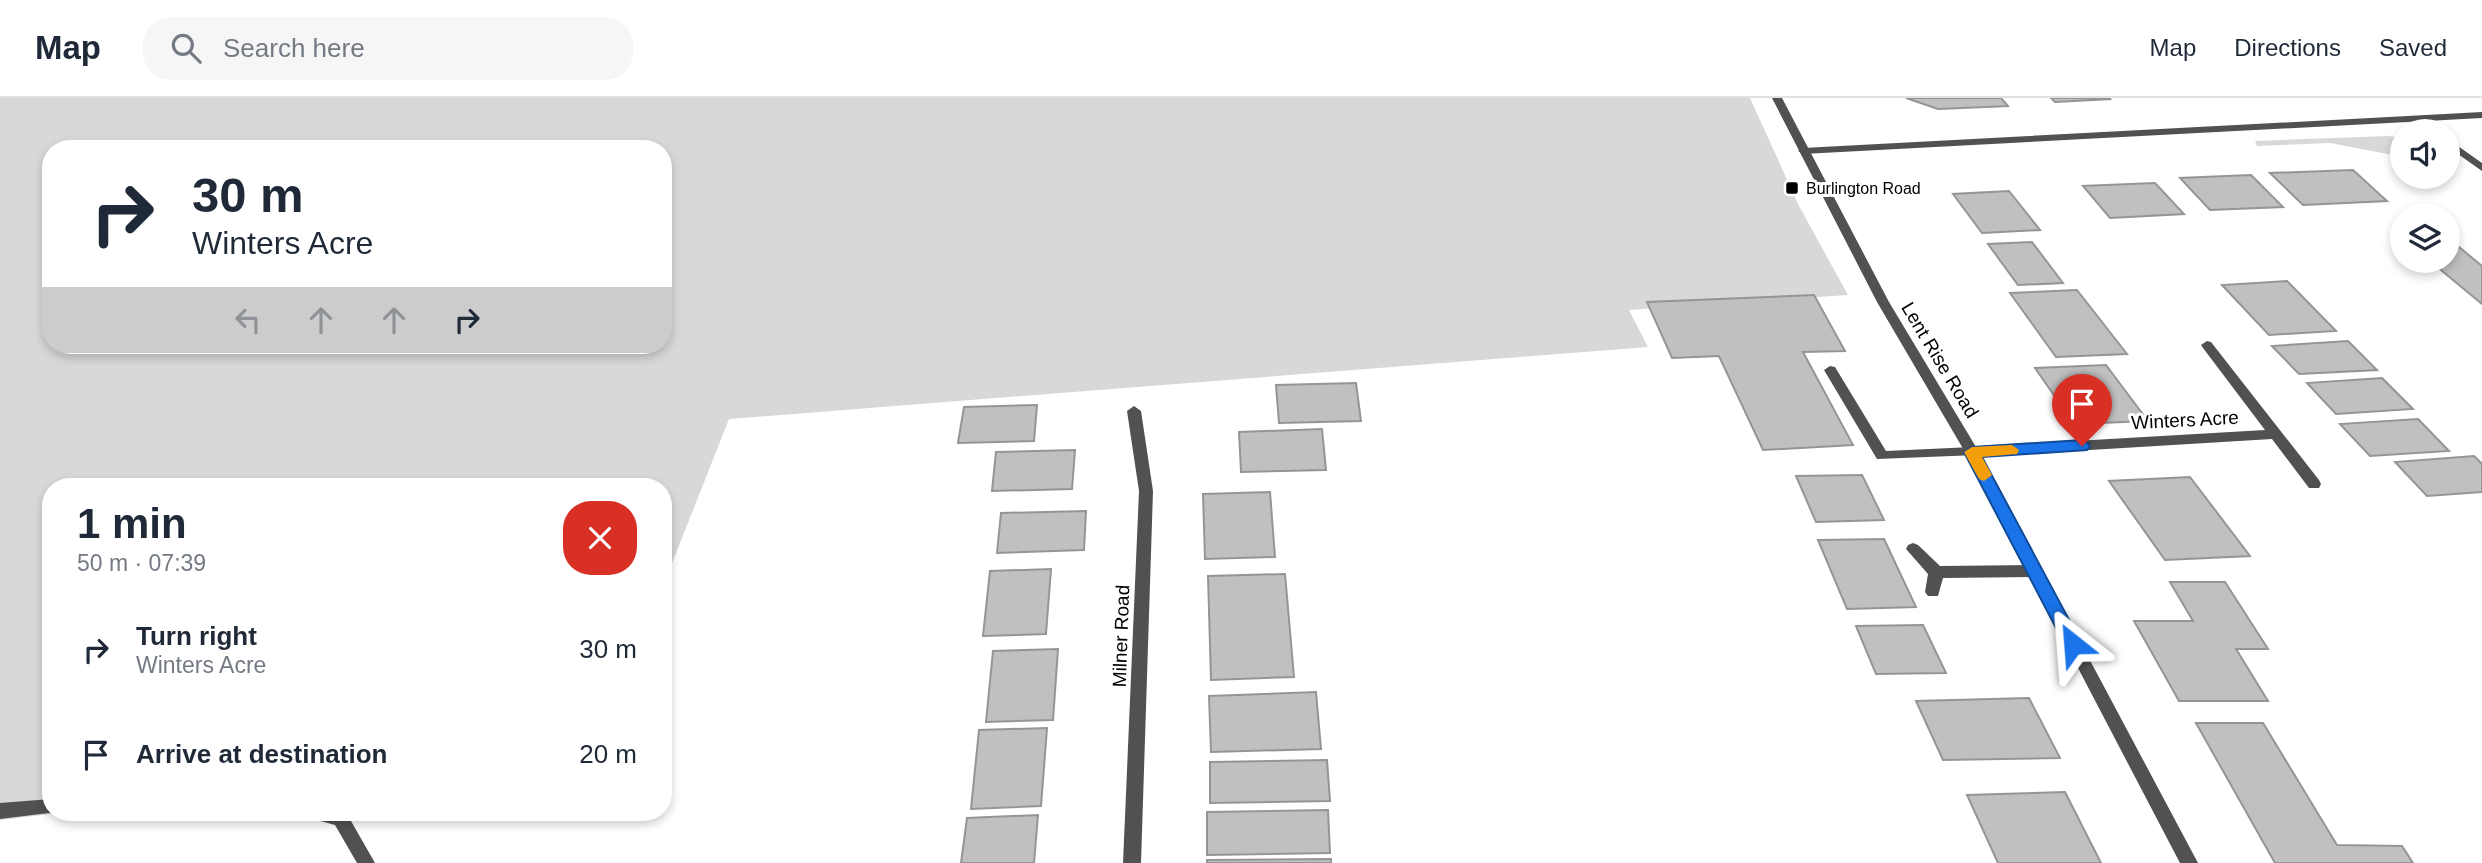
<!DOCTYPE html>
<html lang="en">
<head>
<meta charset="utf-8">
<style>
	body { margin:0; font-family:Arial,sans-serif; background:#f6f6f7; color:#1f2937; height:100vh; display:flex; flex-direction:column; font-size:26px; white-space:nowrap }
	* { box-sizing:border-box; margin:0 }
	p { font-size:23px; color:#747a83 }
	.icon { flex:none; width:38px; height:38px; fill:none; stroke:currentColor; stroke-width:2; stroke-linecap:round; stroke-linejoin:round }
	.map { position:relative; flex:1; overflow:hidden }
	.details { position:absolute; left:42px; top:380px; width:630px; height:343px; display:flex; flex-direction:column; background:#fff; border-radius:28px; box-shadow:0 4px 10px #0003 }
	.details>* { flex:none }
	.banner { position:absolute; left:42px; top:42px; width:630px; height:214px; border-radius:28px; box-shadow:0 4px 10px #0003; background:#fff; color:#1f2937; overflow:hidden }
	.tools { position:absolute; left:2390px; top:21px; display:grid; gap:14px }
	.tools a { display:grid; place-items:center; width:70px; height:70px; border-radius:50%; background:#fff; box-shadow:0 4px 10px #0003; font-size:35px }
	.pin { position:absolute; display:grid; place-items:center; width:60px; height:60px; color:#fff; margin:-72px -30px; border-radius:50% 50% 50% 0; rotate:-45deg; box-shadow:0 0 7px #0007 }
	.pin .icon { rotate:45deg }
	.me { position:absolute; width:77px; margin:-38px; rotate:332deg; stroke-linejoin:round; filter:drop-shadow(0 0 5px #0008) }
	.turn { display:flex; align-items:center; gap:24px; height:147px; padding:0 35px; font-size:32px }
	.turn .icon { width:91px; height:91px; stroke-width:2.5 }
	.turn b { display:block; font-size:49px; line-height:60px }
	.lanes { display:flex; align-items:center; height:66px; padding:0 35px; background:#0003; justify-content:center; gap:35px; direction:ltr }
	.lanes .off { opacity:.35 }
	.round { display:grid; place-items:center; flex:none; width:74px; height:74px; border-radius:28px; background:#f6f6f7 }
	.head { display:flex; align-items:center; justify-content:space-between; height:119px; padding:0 35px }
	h1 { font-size:42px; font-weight:700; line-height:52px }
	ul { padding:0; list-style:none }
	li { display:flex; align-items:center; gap:21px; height:105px; padding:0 35px }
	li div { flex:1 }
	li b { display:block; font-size:26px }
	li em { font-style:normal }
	header { display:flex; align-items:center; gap:42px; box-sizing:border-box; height:98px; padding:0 35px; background:#fff; border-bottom:2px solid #e0e1e3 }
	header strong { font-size:33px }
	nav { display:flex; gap:38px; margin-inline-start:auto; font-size:24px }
	.search { width:490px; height:63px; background:#f6f6f7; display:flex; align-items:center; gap:18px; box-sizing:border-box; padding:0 24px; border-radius:28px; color:#747a83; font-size:26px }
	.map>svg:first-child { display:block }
	.green { fill:#d8d8d8; fill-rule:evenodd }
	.building { fill:#c0c0c0; stroke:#959595; stroke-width:2 }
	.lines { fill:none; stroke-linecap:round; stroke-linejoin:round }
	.service { fill:#515151; fill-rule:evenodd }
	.minor { fill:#515151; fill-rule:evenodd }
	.tertiary { fill:#515151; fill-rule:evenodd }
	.route { fill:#1a73e8; stroke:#114b97; stroke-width:2 }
	.slow { fill:#f59e0b }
	.poi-dot { fill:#000; stroke:#fff; stroke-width:2.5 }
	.labels { text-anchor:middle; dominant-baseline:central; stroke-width:6; stroke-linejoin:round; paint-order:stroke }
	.far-poi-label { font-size:16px; fill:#000; stroke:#fff; text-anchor:start }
	.street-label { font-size:19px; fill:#000; stroke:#fff }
</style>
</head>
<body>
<header>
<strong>Map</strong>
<div class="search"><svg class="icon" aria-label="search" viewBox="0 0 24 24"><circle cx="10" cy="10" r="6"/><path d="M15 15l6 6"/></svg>Search here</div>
<nav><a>Map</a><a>Directions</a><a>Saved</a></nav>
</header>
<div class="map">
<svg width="2482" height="765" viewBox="0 0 2482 765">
	<rect width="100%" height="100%" fill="#fff"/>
	<path class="green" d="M 0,0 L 1750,0 L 1799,108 L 1848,197 L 1629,212 L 1648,249 L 729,321 L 663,488 L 663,388 L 51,388 L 51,714 L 68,714 L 0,722 ZM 51,51 L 663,51 L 663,247 L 51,247 Z
		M 2388,38 L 2403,40 L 2403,59 L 2330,45 L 2257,48 L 2255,43 Z"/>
	<path class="building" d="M 1906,0 L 2001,0 L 2008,8 L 1938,11 Z
		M 2051,0 L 2109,0 L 2110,1 L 2055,4 Z
		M 2353,72 L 2387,103 L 2303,107 L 2270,75 Z
		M 2251,77 L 2283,109 L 2210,112 L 2180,80 Z
		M 2155,85 L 2184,116 L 2110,120 L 2083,88 Z
		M 2009,93 L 2040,132 L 1982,135 L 1953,96 Z
		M 2032,144 L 2063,185 L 2018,187 L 1988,146 Z
		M 2448,144 L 2453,144 L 2482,168 L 2482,206 L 2430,163 L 2448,163 Z
		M 2287,183 L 2336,233 L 2269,237 L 2222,187 Z
		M 2077,192 L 2127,256 L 2056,259 L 2010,195 Z
		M 1814,197 L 1845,253 L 1803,254 L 1853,347 L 1763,352 L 1719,258 L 1672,260 L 1647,204 Z
		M 2348,243 L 2377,272 L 2299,276 L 2272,248 Z
		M 2106,267 L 2148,323 L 2074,326 L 2035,270 Z
		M 2382,280 L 2413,311 L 2336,316 L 2307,285 Z
		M 1356,285 L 1361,323 L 1279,325 L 1276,287 Z
		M 1037,307 L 1034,343 L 958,345 L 964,309 Z
		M 2418,321 L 2449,353 L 2370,358 L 2340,326 Z
		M 1322,331 L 1326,372 L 1241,374 L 1239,334 Z
		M 1075,352 L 1072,391 L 992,393 L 996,354 Z
		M 2474,358 L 2482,366 L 2482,394 L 2427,398 L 2395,364 Z
		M 1862,377 L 1884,422 L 1816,424 L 1796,378 Z
		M 2190,379 L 2250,458 L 2165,462 L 2109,383 Z
		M 1270,394 L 1275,459 L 1205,461 L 1203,396 Z
		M 1086,413 L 1084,452 L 997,455 L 1001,415 Z
		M 1884,441 L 1916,509 L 1847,511 L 1818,442 Z
		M 1051,471 L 1046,536 L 983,538 L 990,473 Z
		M 1285,476 L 1294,579 L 1211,582 L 1208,478 Z
		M 2170,484 L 2225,484 L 2268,551 L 2236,551 L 2268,603 L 2179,603 L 2134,523 L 2193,523 Z
		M 1923,527 L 1946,575 L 1876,576 L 1856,528 Z
		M 1058,551 L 1053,622 L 986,624 L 993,553 Z
		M 1316,594 L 1321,651 L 1211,654 L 1209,598 Z
		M 2029,600 L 2060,660 L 1943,662 L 1916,603 Z
		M 2196,625 L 2263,625 L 2337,747 L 2402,748 L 2413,765 L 2275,765 Z
		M 1047,630 L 1041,708 L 971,711 L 979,632 Z
		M 1327,662 L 1330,703 L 1210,705 L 1210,664 Z
		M 2065,694 L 2101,765 L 1998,765 L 1967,697 Z
		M 1328,712 L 1330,755 L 1207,757 L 1207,714 Z
		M 1038,717 L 1034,765 L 961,765 L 967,720 Z
		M 1331,761 L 1331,765 L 1207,765 L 1207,762 Z"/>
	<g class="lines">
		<path class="service" d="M 1830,268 L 1835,269 L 1886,353 L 1972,349 L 1979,354 L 1977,357 L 1877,361 L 1824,272 Z
			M 51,701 L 51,714 L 57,714 L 0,721 L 0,705 Z
			M 303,714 L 347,716 L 375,765 L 357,765 L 335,727 L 306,719 Z"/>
		<path class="minor" d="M 2482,14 L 2482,20 L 1803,56 L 1798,53 L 1803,50 Z
			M 2448,41 L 2482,65 L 2482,73 L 2448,49 Z
			M 2207,243 L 2211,244 L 2319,382 L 2321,386 L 2319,390 L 2309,390 L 2272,341 L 1972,359 L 1965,354 L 1972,349 L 2265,332 L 2203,250 L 2201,247 Z
			M 1134,308 L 1141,313 L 1153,393 L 1141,765 L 1123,765 L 1139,393 L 1127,313 Z
			M 1913,445 L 1918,447 L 1940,468 L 2035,467 L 2040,469 L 2042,473 L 2040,477 L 2035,479 L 1943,480 L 1938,498 L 1928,498 L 1925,494 L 1928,476 L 1906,451 L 1908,447 Z"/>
		<path class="tertiary" d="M 1772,0 L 1782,0 L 1889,204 L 1979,354 L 2198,765 L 2180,765 L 1965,354 L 1877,204 Z"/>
	</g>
	<path class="route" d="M 2082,342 L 2087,344 L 2090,348 L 2087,352 L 1982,359 L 2082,546 L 2080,551 L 2067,551 L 1964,354 L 1972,349 Z"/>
	<path class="slow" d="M 2012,347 L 2019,352 L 2017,356 L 1982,359 L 1992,377 L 1984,383 L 1979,381 L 1964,354 L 1972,349 Z"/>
	<rect class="poi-dot" x="1785" y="83" width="14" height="14" rx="3.5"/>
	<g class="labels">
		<g class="far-poi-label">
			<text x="1806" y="90">Burlington Road</text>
		</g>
		<g class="street-label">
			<text transform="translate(1940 262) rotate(59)">Lent Rise Road</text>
			<text transform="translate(2185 322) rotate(-3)">Winters Acre</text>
			<text transform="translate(1121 538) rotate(-88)">Milner Road</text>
		</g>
	</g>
</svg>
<div class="tools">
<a><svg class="icon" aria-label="sound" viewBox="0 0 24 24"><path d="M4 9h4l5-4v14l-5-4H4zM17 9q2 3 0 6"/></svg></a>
<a><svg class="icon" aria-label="layers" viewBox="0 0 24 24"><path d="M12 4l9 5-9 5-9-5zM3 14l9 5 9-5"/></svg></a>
</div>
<div class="pin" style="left:2082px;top:348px;background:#d93025"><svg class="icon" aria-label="arrive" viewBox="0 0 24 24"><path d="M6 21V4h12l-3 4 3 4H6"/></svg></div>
<svg class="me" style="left:2073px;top:546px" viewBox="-20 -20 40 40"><path d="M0-17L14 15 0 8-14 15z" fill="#1a73e8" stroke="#fff" stroke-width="4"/></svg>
<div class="banner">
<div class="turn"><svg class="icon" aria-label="right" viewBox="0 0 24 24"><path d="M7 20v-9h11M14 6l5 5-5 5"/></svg><div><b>30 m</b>Winters Acre</div></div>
<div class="lanes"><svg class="icon off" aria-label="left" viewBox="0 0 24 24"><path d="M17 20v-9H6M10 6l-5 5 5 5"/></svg><svg class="icon off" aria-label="ahead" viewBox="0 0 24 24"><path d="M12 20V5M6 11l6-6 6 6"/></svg><svg class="icon off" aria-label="ahead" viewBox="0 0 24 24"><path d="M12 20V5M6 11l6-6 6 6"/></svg><svg class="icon" aria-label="right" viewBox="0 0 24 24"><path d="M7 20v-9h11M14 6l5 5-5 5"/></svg></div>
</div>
<section class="details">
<div class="head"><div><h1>1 min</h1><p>50 m · 07:39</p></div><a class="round" style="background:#d93025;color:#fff"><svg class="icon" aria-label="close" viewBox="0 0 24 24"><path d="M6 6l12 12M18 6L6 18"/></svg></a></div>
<ul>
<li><svg class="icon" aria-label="right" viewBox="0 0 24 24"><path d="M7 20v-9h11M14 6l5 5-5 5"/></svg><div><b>Turn right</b><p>Winters Acre</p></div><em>30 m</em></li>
<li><svg class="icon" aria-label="arrive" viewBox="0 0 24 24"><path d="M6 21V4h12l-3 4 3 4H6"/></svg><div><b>Arrive at destination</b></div><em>20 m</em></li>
</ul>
</section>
</div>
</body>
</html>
